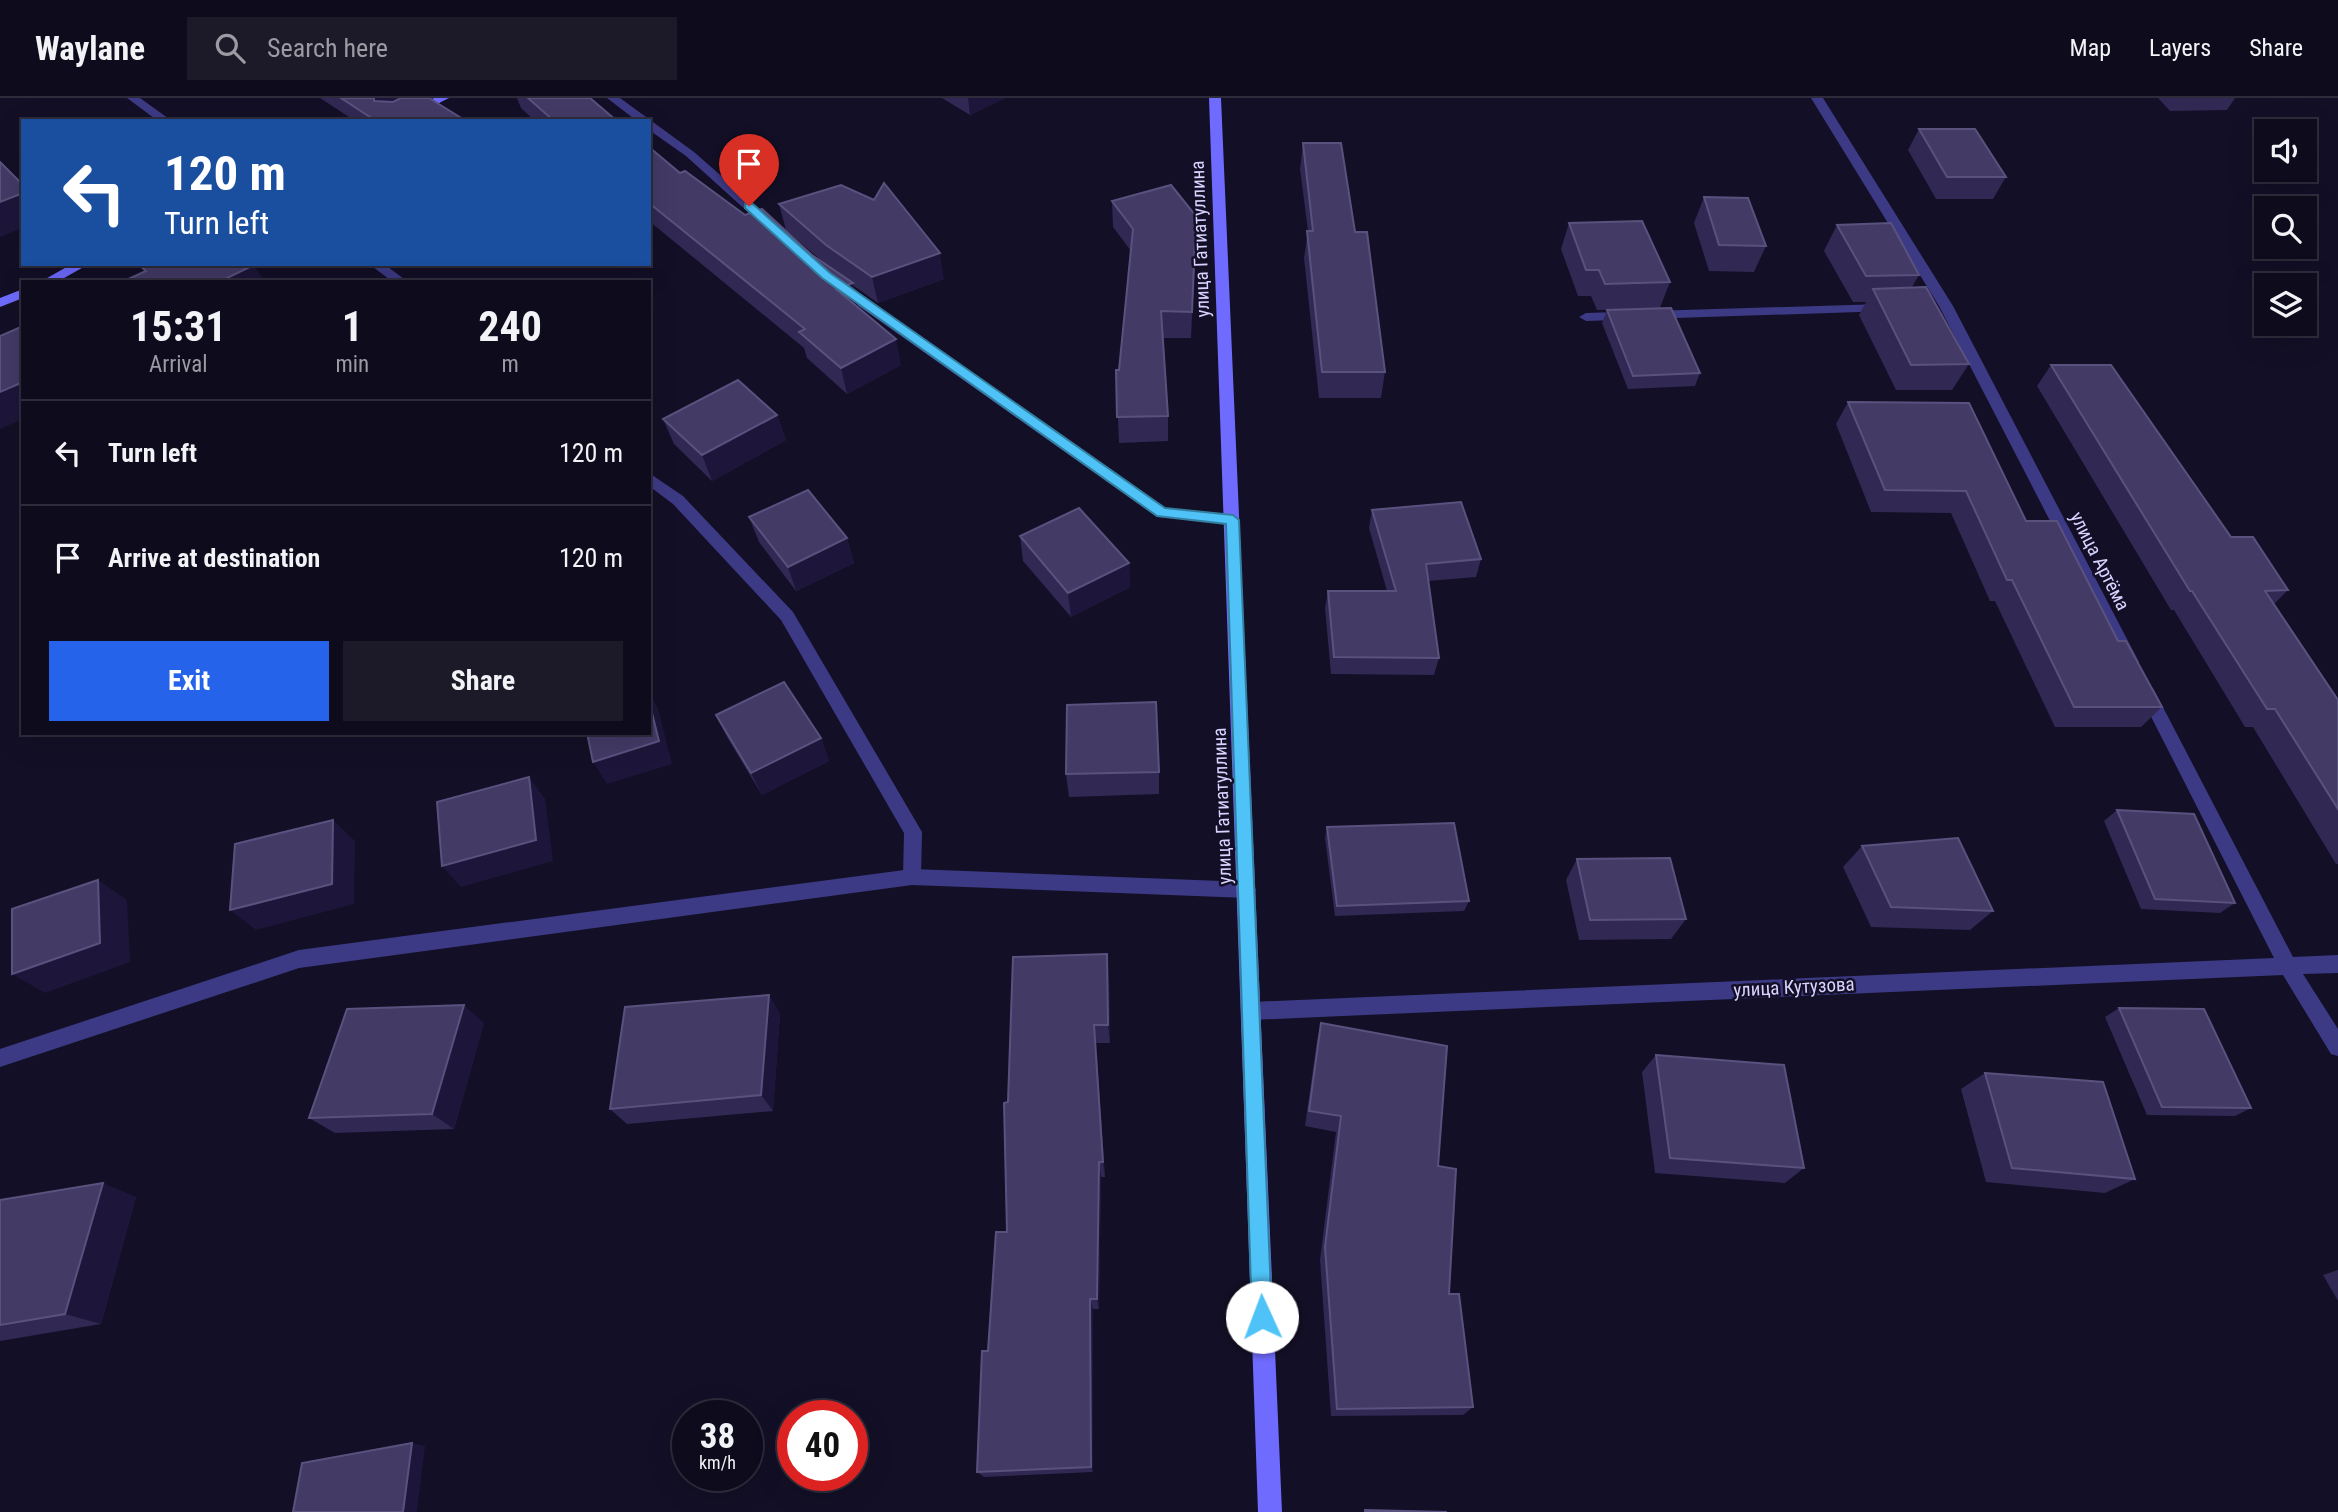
<!DOCTYPE html>
<html lang="en">
<head>
<meta charset="utf-8">
<style>
	body { margin:0; font-family:"Roboto Condensed",sans-serif; background:#1c1929; color:#f1f3f6; height:100vh; display:flex; flex-direction:column; font-size:26px; white-space:nowrap }
	* { box-sizing:border-box; margin:0 }
	p { font-size:23px; color:#9b9ba3 }
	.icon { flex:none; width:38px; height:38px; fill:none; stroke:currentColor; stroke-width:2; stroke-linecap:round; stroke-linejoin:round }
	.map { position:relative; flex:1; overflow:hidden }
	.sheet { position:absolute; left:21px; top:182px; width:630px; height:455px; display:flex; flex-direction:column; background:#0e0b1c; border-radius:0px; box-shadow:0 7px 28px #0002,0 0 0 2px #2e2b3b }
	.sheet>* { flex:none }
	.banner { position:absolute; left:21px; top:21px; width:630px; height:147px; border-radius:0px; box-shadow:0 7px 28px #0002,0 0 0 2px #2e2b3b; background:#1a4fa0; color:#fff; overflow:hidden }
	.buttons { position:absolute; left:2254px; top:21px; display:grid; gap:14px }
	.buttons a { display:grid; place-items:center; width:63px; height:63px; border-radius:0px; background:#0e0b1c; box-shadow:0 7px 28px #0002,0 0 0 2px #2e2b3b; font-size:35px }
	.speed { position:absolute; left:672px; top:1302px; display:flex; gap:14px; font-size:35px; font-weight:700; text-align:center }
	.speed>* { display:grid; place-content:center; width:91px; height:91px; border-radius:50%; background:#0e0b1c; box-shadow:0 7px 28px #0002,0 0 0 2px #2e2b3b; line-height:1 }
	.speed small { font-size:18px; font-weight:400 }
	.speed .limit { border:10px solid #d22; background:#fff; color:#111 }
	.pin { position:absolute; display:grid; place-items:center; width:60px; height:60px; color:#fff; margin:-72px -30px; border-radius:50% 50% 50% 0; rotate:-45deg; box-shadow:0 0 7px #0007 }
	.pin .icon { rotate:45deg }
	.me { position:absolute; width:77px; margin:-38px; rotate:358deg; stroke-linejoin:round; filter:drop-shadow(0 0 5px #0008) }
	.turn { display:flex; align-items:center; gap:24px; height:147px; padding:0 28px; font-size:32px }
	.turn .icon { width:91px; height:91px; stroke-width:2.5 }
	.turn b { display:block; font-size:49px; line-height:60px }
	.eta { display:flex; justify-content:space-evenly; align-items:center; height:119px; text-align:center }
	.eta b { font-size:42px; font-weight:700; line-height:49px }
	.action { display:flex; gap:14px; margin-top:auto; padding:14px 28px }
	.action a { flex:1; height:80px; border-radius:0px; background:#2563eb; color:#fff; font-size:28px; font-weight:700; line-height:80px; text-align:center }
	.action a+a { background:#1c1929; color:#f1f3f6 }
	ul { padding:0; list-style:none }
	li { display:flex; align-items:center; gap:21px; height:105px; padding:0 28px; border-top:2px solid #2e2b3b }
	li div { flex:1 }
	li b { display:block; font-size:26px }
	li em { font-style:normal }
	header { display:flex; align-items:center; gap:42px; box-sizing:border-box; height:98px; padding:0 35px; background:#0e0b1c; border-bottom:2px solid #2e2b3b }
	header strong { font-size:33px }
	nav { display:flex; gap:38px; margin-inline-start:auto; font-size:24px }
	.search { width:490px; height:63px; background:#1c1929; display:flex; align-items:center; gap:18px; box-sizing:border-box; padding:0 24px; border-radius:0px; color:#9b9ba3; font-size:26px }
	.map>svg:first-child { display:block }
	.lines { fill:none; stroke-linecap:round; stroke-linejoin:round }
	.lane { fill:#3d3a85; fill-rule:evenodd }
	.street { fill:#3d3a85; fill-rule:evenodd }
	.secondary { fill:#6f6bff; fill-rule:evenodd }
	.wall { fill:#312854 }
	.shaded-wall { fill:#1d163a }
	.building { fill:#433a66; stroke:#5a527e; stroke-width:2 }
	.route { fill:#4fc3f7; stroke:#337fa1; stroke-width:2 }
	.labels { text-anchor:middle; dominant-baseline:central; stroke-width:5; stroke-linejoin:round; paint-order:stroke }
	.street-label { font-size:19px; fill:#d9d4ff; stroke:#130f26 }
</style>
</head>
<body>
<header>
<strong>Waylane</strong>
<div class="search"><svg class="icon" aria-label="search" viewBox="0 0 24 24"><circle cx="10" cy="10" r="6"/><path d="M15 15l6 6"/></svg>Search here</div>
<nav><a>Map</a><a>Layers</a><a>Share</a></nav>
</header>
<div class="map">
<svg width="2338" height="1414" viewBox="0 0 2338 1414">
	<rect width="100%" height="100%" fill="#130f26"/>
	<g class="lines">
		<path class="lane" d="M 127,0 L 140,0 L 172,23 L 158,23 Z
			M 369,166 L 384,166 L 408,184 L 393,184 Z
			M 1883,206 L 1890,210 L 1888,213 L 1586,223 L 1579,219 L 1586,215 Z
			M 649,375 L 683,398 L 793,514 L 922,734 L 921,779 L 918,785 L 912,787 L 906,785 L 903,779 L 904,735 L 781,522 L 673,406 L 649,388 Z"/>
		<path class="street" d="M 607,0 L 620,0 L 694,54 L 776,126 L 776,132 L 768,132 L 686,58 L 649,32 L 649,23 L 637,23 Z
			M 1811,0 L 1823,0 L 1953,208 L 2139,564 L 2137,568 L 2125,568 L 1939,208 Z
			M 838,183 L 1166,410 L 1232,417 L 1237,418 L 1239,422 L 1237,426 L 1157,419 L 833,190 L 832,187 Z
			M 2147,588 L 2153,590 L 2293,859 L 2338,857 L 2338,875 L 2303,876 L 2338,931 L 2338,958 L 2331,956 L 2283,877 L 1251,922 L 1244,919 L 1241,913 L 1244,907 L 1251,904 L 2274,860 L 2139,595 L 2141,590 Z
			M 912,771 L 1247,784 L 1253,786 L 1256,792 L 1253,798 L 1247,800 L 912,787 L 299,870 L 0,969 L 0,951 L 299,852 Z"/>
		<path class="secondary" d="M 434,0 L 449,0 L 403,23 L 387,23 Z
			M 1209,0 L 1221,0 L 1282,1414 L 1258,1414 Z
			M 72,166 L 89,166 L 57,184 L 40,184 Z
			M 23,191 L 23,200 L 0,209 L 0,200 Z"/>
	</g>
	<path class="wall" d="M 320,0 L 429,0 L 466,23 L 355,23 Z
		M 517,0 L 590,0 L 617,23 L 535,23 L 521,10 Z
		M 942,0 L 1005,0 L 970,17 Z
		M 2158,0 L 2235,0 L 2227,12 L 2170,13 Z
		M 1919,31 L 2006,79 L 1993,101 L 1936,101 L 1908,52 Z
		M 1303,45 L 1355,134 L 1385,274 L 1381,300 L 1319,300 L 1304,160 L 1308,133 L 1300,71 Z
		M 649,49 L 680,75 L 745,117 L 822,163 L 786,132 L 779,106 L 944,181 L 878,205 L 854,188 L 859,211 L 901,267 L 847,296 L 807,260 L 804,250 L 649,123 Z
		M 1704,99 L 1766,148 L 1754,174 L 1709,173 L 1694,125 Z
		M 1112,103 L 1196,144 L 1191,240 L 1163,240 L 1168,318 L 1168,343 L 1119,345 L 1116,272 L 1119,272 L 1131,153 L 1113,129 Z
		M 1569,125 L 1670,184 L 1660,210 L 1700,275 L 1695,288 L 1628,291 L 1602,225 L 1607,212 L 1645,211 L 1597,212 L 1591,198 L 1578,198 L 1561,151 Z
		M 1837,127 L 1919,177 L 1912,189 L 1969,266 L 1952,292 L 1896,292 L 1859,217 L 1866,204 L 1853,204 L 1824,153 Z
		M 2051,267 L 2288,492 L 2274,506 L 2338,602 L 2338,766 L 2336,766 L 2253,629 L 2245,629 L 2174,512 L 2171,512 L 2037,288 Z
		M 1848,304 L 2026,423 L 2118,543 L 2162,609 L 2141,629 L 2055,629 L 1995,503 L 1990,503 L 1951,415 L 1871,414 L 1836,326 Z
		M 777,317 L 786,342 L 712,383 L 674,346 L 663,321 Z
		M 1372,412 L 1481,461 L 1476,479 L 1428,483 L 1439,560 L 1434,577 L 1331,576 L 1325,510 L 1328,493 L 1387,493 L 1369,430 Z
		M 749,419 L 847,440 L 854,465 L 796,493 L 759,444 Z
		M 1020,438 L 1129,465 L 1130,489 L 1071,519 L 1023,463 Z
		M 716,617 L 821,640 L 829,663 L 762,697 L 727,639 Z
		M 1159,674 L 1159,696 L 1069,699 L 1066,676 Z
		M 2117,712 L 2235,805 L 2220,815 L 2141,811 L 2104,723 Z
		M 1327,729 L 1469,803 L 1464,813 L 1335,818 L 1325,740 Z
		M 1862,748 L 1993,813 L 1970,832 L 1871,829 L 1843,769 Z
		M 1577,761 L 1686,821 L 1671,841 L 1579,842 L 1566,782 Z
		M 1109,876 L 1110,945 L 1096,945 L 1105,1079 L 1101,1079 L 1099,1211 L 1093,1211 L 1093,1374 L 984,1379 L 977,1374 L 988,1253 L 1007,1134 L 1008,1004 Z
		M 2119,910 L 2251,1010 L 2235,1018 L 2147,1017 L 2105,919 Z
		M 780,915 L 773,1013 L 627,1026 L 610,1011 Z
		M 484,925 L 454,1031 L 335,1035 L 309,1020 Z
		M 1321,925 L 1438,1068 L 1449,1196 L 1473,1309 L 1463,1317 L 1331,1318 L 1320,1162 L 1336,1034 L 1305,1028 L 1317,943 Z
		M 1656,957 L 1804,1070 L 1785,1085 L 1655,1075 L 1642,974 Z
		M 1985,975 L 2135,1081 L 2105,1095 L 1986,1084 L 1961,991 Z
		M 136,1099 L 101,1226 L 0,1243 L 0,1102 Z
		M 2338,1172 L 2338,1203 L 2323,1177 Z"/>
	<path class="shaded-wall" d="M 374,0 L 412,0 L 415,6 L 374,3 Z
		M 968,0 L 1005,0 L 970,17 Z
		M 23,95 L 23,130 L 0,139 L 0,104 Z
		M 1196,118 L 1196,144 L 1191,240 L 1192,214 Z
		M 940,155 L 944,181 L 878,205 L 872,179 Z
		M 254,167 L 265,184 L 219,184 Z
		M 853,185 L 859,211 L 836,191 Z
		M 896,241 L 901,267 L 847,296 L 841,270 Z
		M 23,284 L 23,321 L 0,331 L 0,294 Z
		M 777,317 L 786,342 L 712,383 L 702,357 Z
		M 847,440 L 854,465 L 796,493 L 788,469 Z
		M 1129,465 L 1130,489 L 1071,519 L 1068,495 Z
		M 649,594 L 658,610 L 672,666 L 607,686 L 593,664 L 649,603 Z
		M 821,640 L 829,663 L 762,697 L 751,675 Z
		M 529,679 L 545,701 L 553,763 L 461,789 L 442,768 Z
		M 333,722 L 355,743 L 354,806 L 256,832 L 230,812 Z
		M 98,782 L 127,802 L 130,864 L 45,895 L 12,876 Z
		M 1107,856 L 1109,876 L 1110,945 L 1108,927 Z
		M 769,897 L 780,915 L 773,1013 L 761,997 Z
		M 464,907 L 484,925 L 454,1031 L 432,1016 Z
		M 1094,927 L 1096,945 L 1105,1079 L 1103,1064 Z
		M 1099,1064 L 1101,1079 L 1099,1211 L 1097,1201 Z
		M 103,1085 L 136,1099 L 101,1226 L 65,1216 Z
		M 1090,1201 L 1093,1211 L 1093,1374 L 1091,1369 Z
		M 412,1345 L 425,1348 L 417,1414 L 403,1414 Z"/>
	<path class="building" d="M 341,0 L 374,0 L 374,3 L 393,4 L 401,0 L 429,0 L 466,23 L 376,23 Z
		M 528,0 L 590,0 L 617,23 L 554,23 Z
		M 1919,31 L 1975,31 L 2006,79 L 1947,79 Z
		M 1303,45 L 1341,45 L 1355,134 L 1367,134 L 1385,274 L 1322,274 L 1307,133 L 1313,133 Z
		M 649,49 L 680,75 L 685,73 L 745,117 L 762,111 L 812,157 L 853,185 L 836,191 L 896,241 L 841,270 L 799,234 L 805,231 L 649,105 Z
		M 0,64 L 23,87 L 23,95 L 0,104 Z
		M 884,85 L 940,155 L 872,179 L 826,147 L 779,106 L 841,87 L 874,102 Z
		M 1171,87 L 1196,118 L 1192,214 L 1161,213 L 1168,318 L 1117,319 L 1116,272 L 1119,272 L 1133,131 L 1112,103 Z
		M 1704,99 L 1748,100 L 1766,148 L 1719,147 Z
		M 1642,123 L 1670,184 L 1605,186 L 1599,172 L 1586,172 L 1569,125 Z
		M 1891,125 L 1919,177 L 1866,178 L 1837,127 Z
		M 138,166 L 253,166 L 254,167 L 219,184 L 122,184 L 146,173 Z
		M 1926,189 L 1969,266 L 1911,267 L 1873,191 Z
		M 1671,210 L 1700,275 L 1633,278 L 1607,212 Z
		M 23,228 L 23,284 L 0,294 L 0,238 Z
		M 2051,267 L 2111,267 L 2231,439 L 2253,439 L 2288,492 L 2265,493 L 2338,602 L 2338,711 L 2275,611 L 2267,611 L 2192,493 L 2190,493 Z
		M 738,282 L 777,317 L 702,357 L 663,321 Z
		M 1848,304 L 1969,305 L 2026,423 L 2057,423 L 2118,543 L 2126,543 L 2162,609 L 2074,609 L 2012,482 L 2007,482 L 1966,393 L 1885,392 Z
		M 808,392 L 847,440 L 788,469 L 749,419 Z
		M 1461,404 L 1481,461 L 1426,466 L 1439,560 L 1334,559 L 1328,493 L 1396,493 L 1372,412 Z
		M 1079,410 L 1129,465 L 1068,495 L 1020,438 Z
		M 784,584 L 821,640 L 751,675 L 716,617 Z
		M 649,603 L 659,643 L 593,664 L 587,635 L 649,635 Z
		M 1156,604 L 1159,674 L 1066,676 L 1067,607 Z
		M 529,679 L 536,742 L 442,768 L 437,704 Z
		M 2117,712 L 2194,716 L 2235,805 L 2155,801 Z
		M 333,722 L 332,786 L 230,812 L 235,746 Z
		M 1454,725 L 1469,803 L 1337,808 L 1327,729 Z
		M 1958,740 L 1993,813 L 1891,809 L 1862,748 Z
		M 1670,760 L 1686,821 L 1590,822 L 1577,761 Z
		M 98,782 L 100,845 L 12,876 L 12,811 Z
		M 1107,856 L 1108,927 L 1094,927 L 1103,1064 L 1099,1064 L 1097,1201 L 1090,1201 L 1091,1369 L 977,1374 L 982,1253 L 988,1253 L 996,1134 L 1007,1134 L 1004,1005 L 1008,1004 L 1013,859 Z
		M 769,897 L 761,997 L 610,1011 L 625,909 Z
		M 464,907 L 432,1016 L 309,1020 L 347,911 Z
		M 2119,910 L 2204,911 L 2251,1010 L 2162,1009 Z
		M 1321,925 L 1447,948 L 1438,1068 L 1456,1071 L 1449,1196 L 1459,1196 L 1473,1309 L 1337,1311 L 1325,1149 L 1341,1018 L 1309,1013 Z
		M 1656,957 L 1784,967 L 1804,1070 L 1670,1060 Z
		M 1985,975 L 2103,984 L 2135,1081 L 2012,1070 Z
		M 103,1085 L 65,1216 L 0,1227 L 0,1102 Z
		M 412,1345 L 403,1414 L 293,1414 L 302,1365 Z
		M 1365,1412 L 1447,1414 L 1365,1414 Z"/>
	<path class="route" d="M 745,106 L 753,106 L 830,175 L 1165,410 L 1233,417 L 1239,422 L 1272,1219 L 1270,1226 L 1262,1229 L 1255,1226 L 1252,1219 L 1226,426 L 1157,418 L 822,180 L 745,110 Z"/>
	<g class="labels">
		<g class="street-label">
			<text transform="translate(1200 141) rotate(-92)">улица Гатиатуллина</text>
			<text transform="translate(2100 463) rotate(63)">улица Артёма</text>
			<text transform="translate(1222 708) rotate(-92)">улица Гатиатуллина</text>
			<text transform="translate(1794 889) rotate(-3)">улица Кутузова</text>
		</g>
	</g>
</svg>
<div class="buttons">
<a><svg class="icon" aria-label="sound" viewBox="0 0 24 24"><path d="M4 9h4l5-4v14l-5-4H4zM17 9q2 3 0 6"/></svg></a>
<a><svg class="icon" aria-label="search" viewBox="0 0 24 24"><circle cx="10" cy="10" r="6"/><path d="M15 15l6 6"/></svg></a>
<a><svg class="icon" aria-label="layers" viewBox="0 0 24 24"><path d="M12 4l9 5-9 5-9-5zM3 14l9 5 9-5"/></svg></a>
</div>
<div class="speed"><div>38<small>km/h</small></div><div class="limit">40</div></div>
<div class="pin" style="left:749px;top:108px;background:#d93025"><svg class="icon" aria-label="arrive" viewBox="0 0 24 24"><path d="M6 21V4h12l-3 4 3 4H6"/></svg></div>
<svg class="me" style="left:1262px;top:1219px" viewBox="-20 -20 40 40"><circle r="19" fill="#fff"/><path d="M0-13L10 11 0 6-10 11z" fill="#4fc3f7"/></svg>
<div class="banner">
<div class="turn"><svg class="icon" aria-label="left" viewBox="0 0 24 24"><path d="M17 20v-9H6M10 6l-5 5 5 5"/></svg><div><b>120 m</b>Turn left</div></div>
</div>
<section class="sheet">
<div class="eta">
<div><b>15:31</b><p>Arrival</p></div>
<div><b>1</b><p>min</p></div>
<div><b>240</b><p>m</p></div>
</div>
<ul>
<li><svg class="icon" aria-label="left" viewBox="0 0 24 24"><path d="M17 20v-9H6M10 6l-5 5 5 5"/></svg><div><b>Turn left</b></div><em>120 m</em></li>
<li><svg class="icon" aria-label="arrive" viewBox="0 0 24 24"><path d="M6 21V4h12l-3 4 3 4H6"/></svg><div><b>Arrive at destination</b></div><em>120 m</em></li>
</ul>
<div class="action"><a>Exit</a><a>Share</a></div>
</section>
</div>
</body>
</html>
